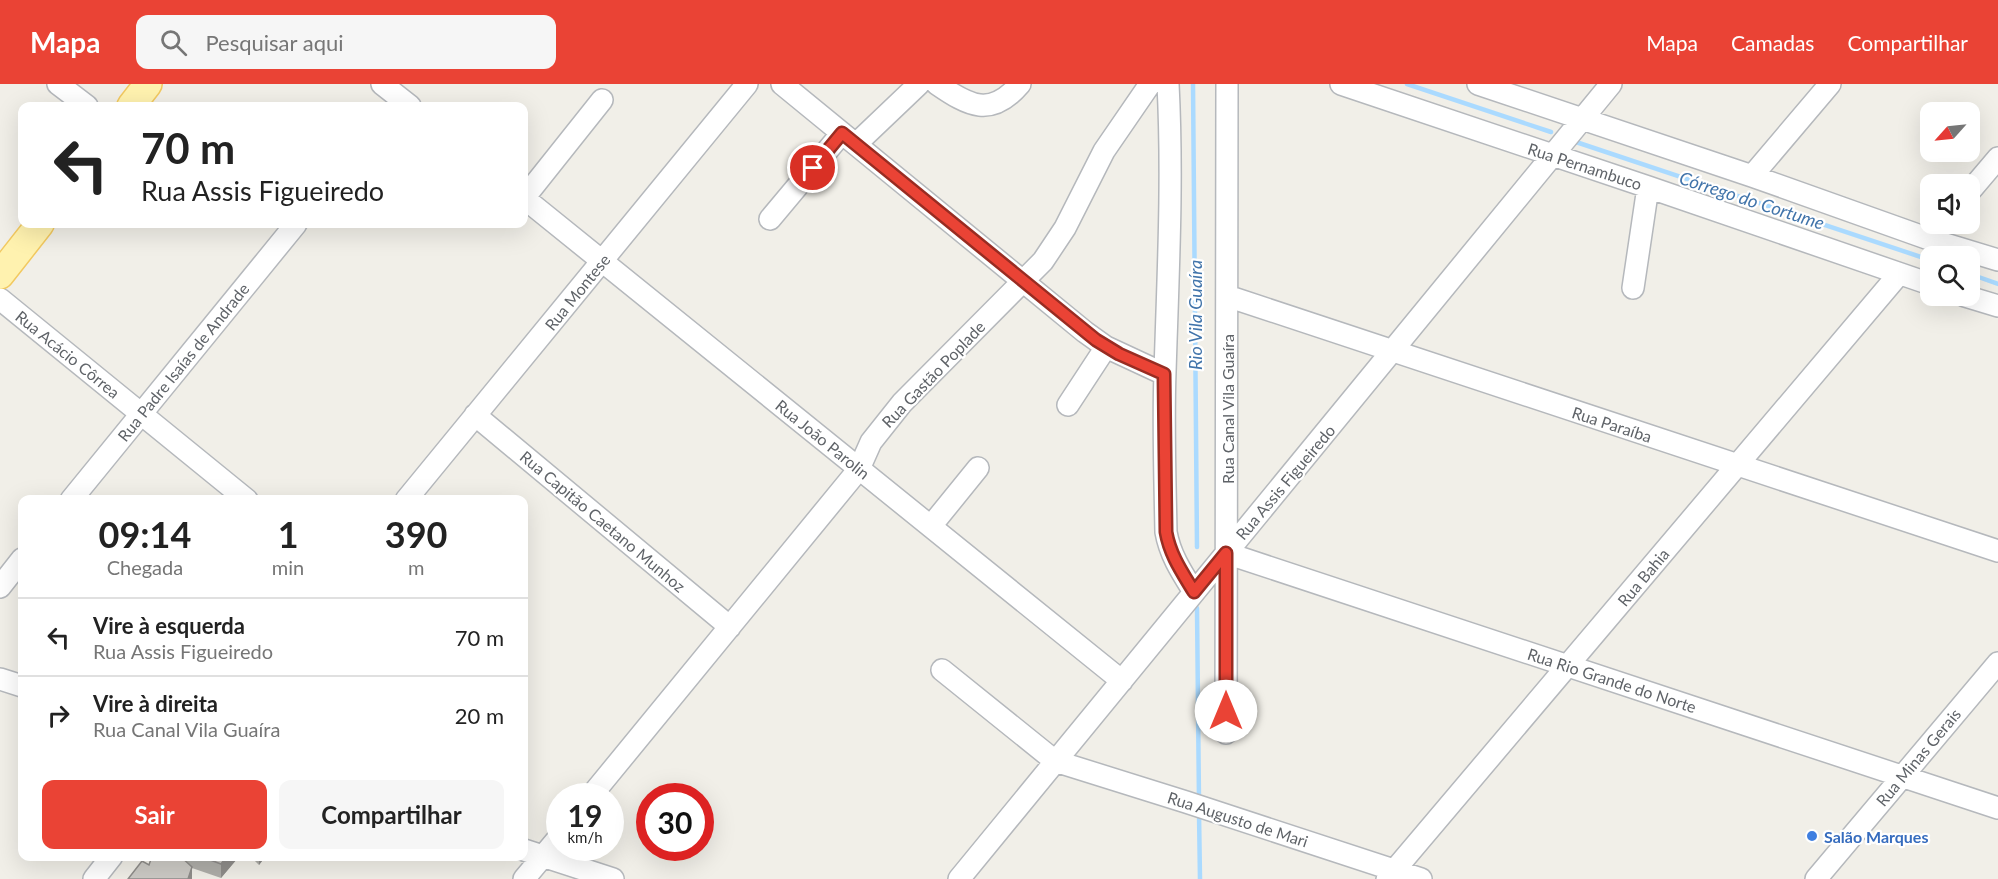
<!DOCTYPE html>
<html lang="pt">
<head>
<meta charset="utf-8">
<style>
	body { margin:0; font-family:Lato,sans-serif; background:#f6f6f6; color:#222; height:100vh; display:flex; flex-direction:column; font-size:22px; white-space:nowrap }
	* { box-sizing:border-box; margin:0 }
	p { font-size:20px; color:#767676 }
	.icon { flex:none; width:33px; height:33px; fill:none; stroke:currentColor; stroke-width:2; stroke-linecap:round; stroke-linejoin:round }
	.map { position:relative; flex:1; overflow:hidden }
	.panel { position:absolute; left:18px; top:411px; width:510px; height:366px; display:flex; flex-direction:column; background:#fff; border-radius:12px; box-shadow:0 6px 24px #0002 }
	.panel>* { flex:none }
	.top-card { position:absolute; left:18px; top:18px; width:510px; height:126px; border-radius:12px; box-shadow:0 6px 24px #0002; background:#fff; color:#222; overflow:hidden }
	.needle { width:39px; rotate:243deg }
	.tools { position:absolute; left:1920px; top:18px; display:grid; gap:12px }
	.tools a { display:grid; place-items:center; width:60px; height:60px; border-radius:12px; background:#fff; box-shadow:0 6px 24px #0002; font-size:30px }
	.speed { position:absolute; left:546px; top:699px; display:flex; gap:12px; font-size:30px; font-weight:700; text-align:center }
	.speed>* { display:grid; place-content:center; width:78px; height:78px; border-radius:50%; background:#fff; box-shadow:0 6px 24px #0002; line-height:1 }
	.speed small { font-size:15px; font-weight:400 }
	.speed .limit { border:9px solid #d22; background:#fff; color:#111 }
	.pin { position:absolute; display:grid; place-items:center; width:51px; height:51px; color:#fff; margin:-26px; border:3px solid #fff; border-radius:50%; box-shadow:0 2px 6px #0007 }
	.me { position:absolute; width:66px; margin:-33px; rotate:0deg; stroke-linejoin:round; filter:drop-shadow(0 0 4px #0008) }
	.turn { display:flex; align-items:center; gap:21px; height:126px; padding:0 24px; font-size:27px }
	.turn .icon { width:78px; height:78px; stroke-width:2.5 }
	.turn b { display:block; font-size:42px; line-height:51px }
	.eta { display:flex; justify-content:space-evenly; align-items:center; height:102px; text-align:center }
	.eta b { font-size:36px; font-weight:700; line-height:42px }
	.primary-button { display:flex; gap:12px; margin-top:auto; padding:12px 24px }
	.primary-button a { flex:1; height:69px; border-radius:12px; background:#ea4335; color:#fff; font-size:24px; font-weight:700; line-height:69px; text-align:center }
	.primary-button a+a { background:#f6f6f6; color:#222 }
	ul { padding:0; list-style:none }
	li { display:flex; align-items:center; gap:18px; height:78px; padding:0 24px; border-top:2px solid #e0e0e0 }
	li div { flex:1 }
	li b { display:block; font-size:22px }
	li em { font-style:normal }
	header { display:flex; align-items:center; gap:36px; box-sizing:border-box; height:84px; padding:0 30px; background:#ea4335; color:#fff }
	header strong { font-size:28px }
	nav { display:flex; gap:33px; margin-inline-start:auto; font-size:21px }
	.search { width:420px; height:54px; background:#f6f6f6; display:flex; align-items:center; gap:15px; box-sizing:border-box; padding:0 21px; border-radius:12px; color:#767676; font-size:22px }
	.map>svg:first-child { display:block }
	.lines { fill:none; stroke-linecap:round; stroke-linejoin:round }
	.stream { stroke:#aadaff; stroke-width:4.5 }
	.minor-casing { stroke:#b5b8bc; stroke-width:24 }
	.major-casing { stroke:#f2c960; stroke-width:30 }
	.minor { stroke:#fff; stroke-width:21 }
	.major { stroke:#fff2af; stroke-width:27 }
	.wall { fill:#afaea9 }
	.shaded-wall { fill:#8f8d8a }
	.building { fill:#cccac5; stroke:#8f8d8a; stroke-width:1.5 }
	.route-casing { stroke:#982c22; stroke-width:15 }
	.route { stroke:#ea4335; stroke-width:10 }
	.shop-dot { fill:#3f7fe0; stroke:#fff; stroke-width:2 }
	.labels { text-anchor:middle; dominant-baseline:central; stroke-width:4.5; stroke-linejoin:round; paint-order:stroke }
	.street-label { font-size:16px; fill:#5f6368; stroke:#fff }
	.shop-label { font-size:16px; font-weight:bold; fill:#366cbe; stroke:#fff; text-anchor:start }
	.water-label { font-size:18px; font-style:italic; fill:#4174aa; stroke:#fff }
</style>
</head>
<body>
<header>
<strong>Mapa</strong>
<div class="search"><svg class="icon" aria-label="search" viewBox="0 0 24 24"><circle cx="10" cy="10" r="6"/><path d="M15 15l6 6"/></svg>Pesquisar aqui</div>
<nav><a>Mapa</a><a>Camadas</a><a>Compartilhar</a></nav>
</header>
<div class="map">
<svg width="1998" height="795" viewBox="0 0 1998 795">
	<rect width="100%" height="100%" fill="#f1efe8"/>
	<g class="lines">
		<path class="stream" d="M 1193,0 L 1197,463
			M 1407,0 L 1551,48
			M 1573,57 L 1930,176
			M 1970,190 L 1998,200
			M 1197,524 L 1199,717
			M 1199,729 L 1200,795"/>
		<defs>
			<path id="minor" d="M 58,0 L 87,22
				M 382,0 L 410,22
				M 782,0 L 1085,248 L 1106,263 L 1164,290
				M 937,0 C 969,22 991,34 1020,0
				M 1168,0 C 1173,97 1168,191 1165,288 C 1163,341 1165,395 1166,448 C 1170,471 1182,489 1194,508
				M 1341,0 L 1648,103 L 1930,200
				M 1478,0 L 1752,92 L 1929,155 L 1998,176
				M 856,60 L 919,0
				M 1752,92 L 1830,0
				M 1970,107 L 1998,74
				M 524,114 L 1122,597
				M 524,114 L 602,16
				M 770,135 L 842,49
				M 1633,204 L 1648,103
				M 1227,212 L 1998,467
				M 1965,212 L 1998,222
				M 0,215 L 247,416
				M 1068,321 L 1106,263
				M 475,331 L 730,543
				M 71,416 L 296,140
				M 406,416 L 747,0
				M 931,442 L 978,384
				M 1226,469 L 1998,724
				M 0,503 L 22,475
				M 942,586 L 1055,677 L 1186,718 L 1421,795
				M 0,595 L 22,602
				M 1226,649 L 1227,0
				M 591,712 L 859,385 L 871,358 L 902,319 L 1043,177 L 1065,144 L 1104,67 L 1150,0
				M 524,766 L 613,795
				M 94,795 L 112,772
				M 524,795 L 560,752
				M 959,795 L 1611,0
				M 1387,795 L 1899,190
				M 1816,795 L 1998,579"/>
			<path id="major" d="M 131,22 L 148,0
				M 0,191 L 40,140"/>
		</defs>
		<use href="#minor" class="minor-casing"/>
		<use href="#major" class="major-casing"/>
		<use href="#minor" class="minor"/>
		<use href="#major" class="major"/>
	</g>
	<path class="wall" d="M 152,772 L 237,772 L 237,775 L 221,794 L 192,784 L 192,795 L 149,781 Z
		M 250,772 L 266,772 L 259,781 Z"/>
	<path class="shaded-wall" d="M 227,772 L 237,772 L 237,775 L 221,794 L 221,780 Z
		M 259,772 L 266,772 L 259,781 Z
		M 192,783 L 192,795 L 188,795 Z"/>
	<path class="building" d="M 152,772 L 180,772 L 192,783 L 188,795 L 128,795 L 142,777 L 149,781 Z
		M 200,772 L 227,772 L 221,780 Z"/>
	<g class="lines">
		<defs>
			<path id="route" d="M 813,84 L 842,49 L 1096,256 L 1119,270 L 1164,290 L 1166,448 C 1170,471 1182,488 1194,508 L 1226,469 L 1226,627"/>
		</defs>
		<use href="#route" class="route-casing"/>
		<use href="#route" class="route"/>
	</g>
	<circle class="shop-dot" cx="1812" cy="752" r="6"/>
	<g class="labels">
		<g class="street-label">
			<text transform="translate(1585 82) rotate(18)">Rua Pernambuco</text>
			<text transform="translate(577 208) rotate(-51)">Rua Montese</text>
			<text transform="translate(68 270) rotate(39)">Rua Acácio Côrrea</text>
			<text transform="translate(183 278) rotate(-51)">Rua Padre Isaías de Andrade</text>
			<text transform="translate(933 290) rotate(-46)">Rua Gastão Poplade</text>
			<text transform="translate(1227 325) rotate(-90)">Rua Canal Vila Guaíra</text>
			<text transform="translate(1612 340) rotate(18)">Rua Paraíba</text>
			<text transform="translate(823 355) rotate(39)">Rua João Parolin</text>
			<text transform="translate(1285 398) rotate(-50)">Rua Assis Figueiredo</text>
			<text transform="translate(603 437) rotate(40)">Rua Capitão Caetano Munhoz</text>
			<text transform="translate(1643 493) rotate(-50)">Rua Bahia</text>
			<text transform="translate(1612 596) rotate(18)">Rua Rio Grande do Norte</text>
			<text transform="translate(1918 673) rotate(-50)">Rua Minas Gerais</text>
			<text transform="translate(1238 735) rotate(18)">Rua Augusto de Mari</text>
		</g>
		<g class="shop-label">
			<text x="1824" y="752">Salão Marques</text>
		</g>
		<g class="water-label">
			<text transform="translate(1752 116) rotate(18)">Córrego do Cortume</text>
			<text transform="translate(1195 231) rotate(-90)">Rio Vila Guaíra</text>
		</g>
	</g>
</svg>
<div class="tools">
<a><svg class="needle" viewBox="-14 -14 28 28"><path d="M0-13l5 13h-10z" fill="#e53935"/><path d="M0 13l5-13h-10z" fill="#767676"/></svg></a>
<a><svg class="icon" aria-label="sound" viewBox="0 0 24 24"><path d="M4 9h4l5-4v14l-5-4H4zM17 9q2 3 0 6"/></svg></a>
<a><svg class="icon" aria-label="search" viewBox="0 0 24 24"><circle cx="10" cy="10" r="6"/><path d="M15 15l6 6"/></svg></a>
</div>
<div class="speed"><div>19<small>km/h</small></div><div class="limit">30</div></div>
<div class="pin" style="left:813px;top:84px;background:#d93025"><svg class="icon" aria-label="arrive" viewBox="0 0 24 24"><path d="M6 21V4h12l-3 4 3 4H6"/></svg></div>
<svg class="me" style="left:1226px;top:627px" viewBox="-20 -20 40 40"><circle r="19" fill="#fff"/><path d="M0-13L10 11 0 6-10 11z" fill="#ea4335"/></svg>
<div class="top-card">
<div class="turn"><svg class="icon" aria-label="left" viewBox="0 0 24 24"><path d="M17 20v-9H6M10 6l-5 5 5 5"/></svg><div><b>70 m</b>Rua Assis Figueiredo</div></div>
</div>
<section class="panel">
<div class="eta">
<div><b>09:14</b><p>Chegada</p></div>
<div><b>1</b><p>min</p></div>
<div><b>390</b><p>m</p></div>
</div>
<ul>
<li><svg class="icon" aria-label="left" viewBox="0 0 24 24"><path d="M17 20v-9H6M10 6l-5 5 5 5"/></svg><div><b>Vire à esquerda</b><p>Rua Assis Figueiredo</p></div><em>70 m</em></li>
<li><svg class="icon" aria-label="right" viewBox="0 0 24 24"><path d="M7 20v-9h11M14 6l5 5-5 5"/></svg><div><b>Vire à direita</b><p>Rua Canal Vila Guaíra</p></div><em>20 m</em></li>
</ul>
<div class="primary-button"><a>Sair</a><a>Compartilhar</a></div>
</section>
</div>
</body>
</html>
